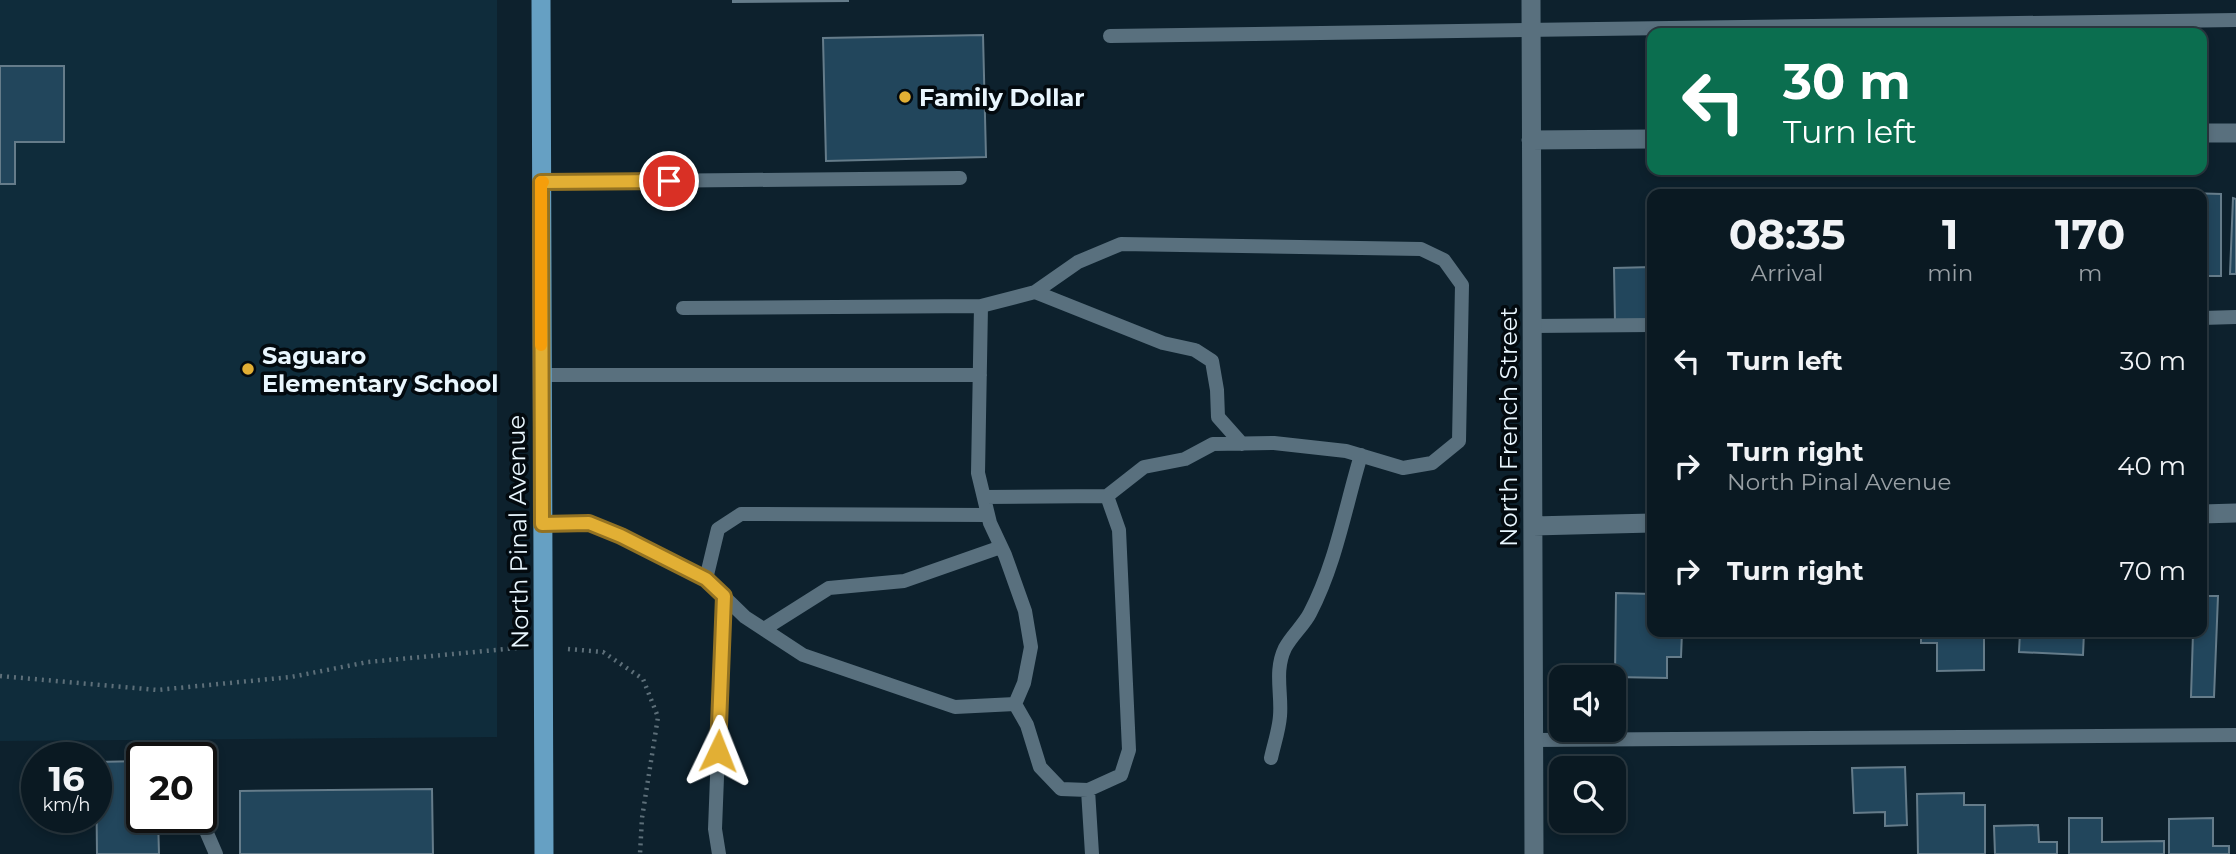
<!DOCTYPE html>
<html lang="en">
<head>
<meta charset="utf-8">
<style>
	body { margin:0; font-family:Montserrat,sans-serif; background:#13222a; color:#f1f3f6; height:100vh; display:flex; flex-direction:column; font-size:26px; white-space:nowrap }
	* { box-sizing:border-box; margin:0 }
	p { font-size:23px; color:#99a0a5 }
	.icon { flex:none; width:38px; height:38px; fill:none; stroke:currentColor; stroke-width:2; stroke-linecap:round; stroke-linejoin:round }
	.map { position:relative; flex:1; overflow:hidden }
	.sheet { position:absolute; left:1647px; top:189px; width:560px; height:448px; display:flex; flex-direction:column; background:#0a1922; border-radius:14px; box-shadow:0 4px 10px #0003,0 0 0 2px #2a3840 }
	.sheet>* { flex:none }
	.guide { position:absolute; left:1647px; top:28px; width:560px; height:147px; border-radius:14px; box-shadow:0 4px 10px #0003,0 0 0 2px #2a3840; background:#0b6e4f; color:#fff; overflow:hidden }
	.tools { position:absolute; left:1549px; top:665px; display:grid; gap:14px }
	.tools a { display:grid; place-items:center; width:77px; height:77px; border-radius:14px; background:#0a1922; box-shadow:0 4px 10px #0003,0 0 0 2px #2a3840; font-size:35px }
	.speed { position:absolute; left:21px; top:742px; display:flex; gap:14px; font-size:35px; font-weight:700; text-align:center }
	.speed>* { display:grid; place-content:center; width:91px; height:91px; border-radius:50%; background:#0a1922; box-shadow:0 4px 10px #0003,0 0 0 2px #2a3840; line-height:1 }
	.speed small { font-size:18px; font-weight:400 }
	.speed .limit { border:4px solid #111; border-radius:10px; background:#fff; color:#111 }
	.pin { position:absolute; display:grid; place-items:center; width:60px; height:60px; color:#fff; margin:-30px; border:4px solid #fff; border-radius:50%; box-shadow:0 2px 7px #0007 }
	.me { position:absolute; width:77px; margin:-38px; rotate:2deg; stroke-linejoin:round; filter:drop-shadow(0 0 5px #0008) }
	.turn { display:flex; align-items:center; gap:24px; height:147px; padding:0 21px; font-size:32px }
	.turn .icon { width:91px; height:91px; stroke-width:2.5 }
	.turn b { display:block; font-size:49px; line-height:60px }
	.eta { display:flex; justify-content:space-evenly; align-items:center; height:119px; text-align:center }
	.eta b { font-size:42px; font-weight:700; line-height:49px }
	ul { padding:0; list-style:none }
	li { display:flex; align-items:center; gap:21px; height:105px; padding:0 21px }
	li div { flex:1 }
	li b { display:block; font-size:26px }
	li em { font-style:normal }
	.map>svg:first-child { display:block }
	.built { fill:#0f2c3b }
	.building { fill:#22465c; stroke:#657c8a; stroke-width:2 }
	.lines { fill:none; stroke-linecap:round; stroke-linejoin:round }
	.path { stroke:#5d6f79; stroke-width:4.5; stroke-dasharray:2 5; stroke-linecap:butt }
	.service { stroke:#59707e; stroke-width:14 }
	.minor { stroke:#59707e; stroke-width:19 }
	.primary { stroke:#66a0c3; stroke-width:19 }
	.route-casing { stroke:#937222; stroke-width:18 }
	.route { stroke:#e2af34; stroke-width:12 }
	.slow { stroke:#f59e0b; stroke-width:12 }
	.poi-dot { fill:#e2af34; stroke:#030a0f; stroke-width:2.5 }
	.labels { text-anchor:middle; dominant-baseline:central; stroke-width:7; stroke-linejoin:round; paint-order:stroke }
	.poi-label { font-size:24px; font-weight:bold; fill:#e9f6fe; stroke:#030a0f; text-anchor:start }
	.street-label { font-size:24px; fill:#e9f6fe; stroke:#030a0f }
</style>
</head>
<body>
<div class="map">
<svg width="2236" height="854" viewBox="0 0 2236 854">
	<rect width="100%" height="100%" fill="#0d212d"/>
	<path class="built" d="M 0,0 L 497,0 L 497,737 L 0,741 Z"/>
	<path class="building" d="M 733,0 L 848,0 L 848,1 L 733,2 Z
		M 983,35 L 986,157 L 826,161 L 823,38 Z
		M 0,66 L 64,66 L 64,142 L 15,142 L 15,184 L 0,184 Z
		M 2188,193 L 2221,194 L 2221,276 L 2202,276 L 2202,194 Z
		M 2233,198 L 2236,199 L 2236,274 L 2230,274 Z
		M 1652,267 L 1652,321 L 1615,322 L 1614,268 Z
		M 1616,593 L 1652,594 L 1652,632 L 1682,632 L 1681,657 L 1667,657 L 1667,678 L 1615,677 Z
		M 2202,596 L 2218,596 L 2214,697 L 2191,697 L 2193,633 L 2176,633 L 2202,632 Z
		M 1921,632 L 1984,632 L 1984,670 L 1937,671 L 1937,643 L 1921,643 Z
		M 2020,632 L 2084,632 L 2083,655 L 2019,652 Z
		M 142,761 L 142,817 L 158,817 L 159,854 L 97,854 L 96,762 Z
		M 1905,767 L 1907,825 L 1885,826 L 1885,812 L 1854,813 L 1852,768 Z
		M 432,789 L 433,854 L 240,854 L 240,791 Z
		M 1964,793 L 1964,805 L 1985,805 L 1985,854 L 1918,854 L 1917,794 Z
		M 2069,818 L 2102,818 L 2102,842 L 2164,841 L 2164,854 L 2069,854 Z
		M 2213,818 L 2213,846 L 2229,846 L 2229,854 L 2169,854 L 2169,819 Z
		M 2038,825 L 2039,842 L 2057,842 L 2057,854 L 1995,854 L 1994,826 Z"/>
	<g class="lines">
		<path class="path" d="M 568,649 L 603,652 L 643,679 L 658,717 L 642,818 L 640,854
			M 0,676 L 157,690 L 291,677 L 368,662 L 517,648"/>
		<path class="service" d="M 1110,36 L 2236,20
			M 541,182 L 960,178
			M 1035,292 L 1163,343 L 1195,350 L 1212,361 L 1217,390 L 1218,417 L 1242,444
			M 981,306 L 978,473 L 990,523 L 1005,555 L 1025,611 L 1031,647 L 1024,683 L 1015,704 L 1027,725 L 1040,767 L 1061,789 L 1088,790 L 1092,854
			M 683,308 L 981,306 L 1035,292 L 1078,262 L 1121,244 L 1421,249 L 1444,260 L 1462,285 L 1459,441 L 1432,463 L 1403,468 L 1346,451 L 1274,443 L 1213,444 L 1185,459 L 1144,467 L 1107,496 L 984,497
			M 2202,318 L 2236,317
			M 1532,326 L 1652,325
			M 541,375 L 980,375
			M 542,524 L 589,523 L 621,536 L 706,579 L 745,617 L 803,655 L 955,707 L 1015,704
			M 706,579 L 718,529 L 741,514 L 988,515
			M 764,629 L 829,588 L 904,581 L 1001,547
			M 1534,740 L 2236,735
			M 1271,758 C 1274,744 1279,730 1280,716 C 1282,693 1274,671 1285,648 C 1292,635 1304,625 1310,613 C 1336,563 1345,508 1361,455
			M 1088,790 L 1121,775 L 1129,750 L 1119,530 L 1107,496
			M 200,817 L 216,854
			M 719,854 L 715,829 L 724,596"/>
		<path class="minor" d="M 1531,0 L 1534,854
			M 2202,133 L 2236,133
			M 1531,140 L 1652,139
			M 2202,514 L 2236,513
			M 1533,526 L 1652,523"/>
		<path class="primary" d="M 541,0 L 544,854"/>
	</g>
	<g class="lines">
		<defs>
			<path id="route" d="M 669,181 L 541,182 L 542,524 L 589,523 L 621,536 L 706,579 L 724,596 L 718,751"/>
		</defs>
		<use href="#route" class="route-casing"/>
		<use href="#route" class="route"/>
		<path class="slow" d="M 541,345 L 541,182 L 543,182"/>
	</g>
	<g class="poi-dot">
		<circle cx="905" cy="97" r="7"/>
		<circle cx="248" cy="369" r="7"/>
	</g>
	<g class="labels">
		<g class="poi-label">
			<text x="919" y="97">Family Dollar</text>
			<text x="262" y="355">Saguaro<tspan x="262" dy="28">Elementary School</tspan></text>
		</g>
		<g class="street-label">
			<text transform="translate(1508 427) rotate(-90)">North French Street</text>
			<text transform="translate(518 532) rotate(-91)">North Pinal Avenue</text>
		</g>
	</g>
</svg>
<div class="tools">
<a><svg class="icon" aria-label="sound" viewBox="0 0 24 24"><path d="M4 9h4l5-4v14l-5-4H4zM17 9q2 3 0 6"/></svg></a>
<a><svg class="icon" aria-label="search" viewBox="0 0 24 24"><circle cx="10" cy="10" r="6"/><path d="M15 15l6 6"/></svg></a>
</div>
<div class="speed"><div>16<small>km/h</small></div><div class="limit">20</div></div>
<div class="pin" style="left:669px;top:181px;background:#d93025"><svg class="icon" aria-label="arrive" viewBox="0 0 24 24"><path d="M6 21V4h12l-3 4 3 4H6"/></svg></div>
<svg class="me" style="left:718px;top:751px" viewBox="-20 -20 40 40"><path d="M0-17L14 15 0 8-14 15z" fill="#e2af34" stroke="#fff" stroke-width="4"/></svg>
<div class="guide">
<div class="turn"><svg class="icon" aria-label="left" viewBox="0 0 24 24"><path d="M17 20v-9H6M10 6l-5 5 5 5"/></svg><div><b>30 m</b>Turn left</div></div>
</div>
<section class="sheet">
<div class="eta">
<div><b>08:35</b><p>Arrival</p></div>
<div><b>1</b><p>min</p></div>
<div><b>170</b><p>m</p></div>
</div>
<ul>
<li><svg class="icon" aria-label="left" viewBox="0 0 24 24"><path d="M17 20v-9H6M10 6l-5 5 5 5"/></svg><div><b>Turn left</b></div><em>30 m</em></li>
<li><svg class="icon" aria-label="right" viewBox="0 0 24 24"><path d="M7 20v-9h11M14 6l5 5-5 5"/></svg><div><b>Turn right</b><p>North Pinal Avenue</p></div><em>40 m</em></li>
<li><svg class="icon" aria-label="right" viewBox="0 0 24 24"><path d="M7 20v-9h11M14 6l5 5-5 5"/></svg><div><b>Turn right</b></div><em>70 m</em></li>
</ul>
</section>
</div>
</body>
</html>
